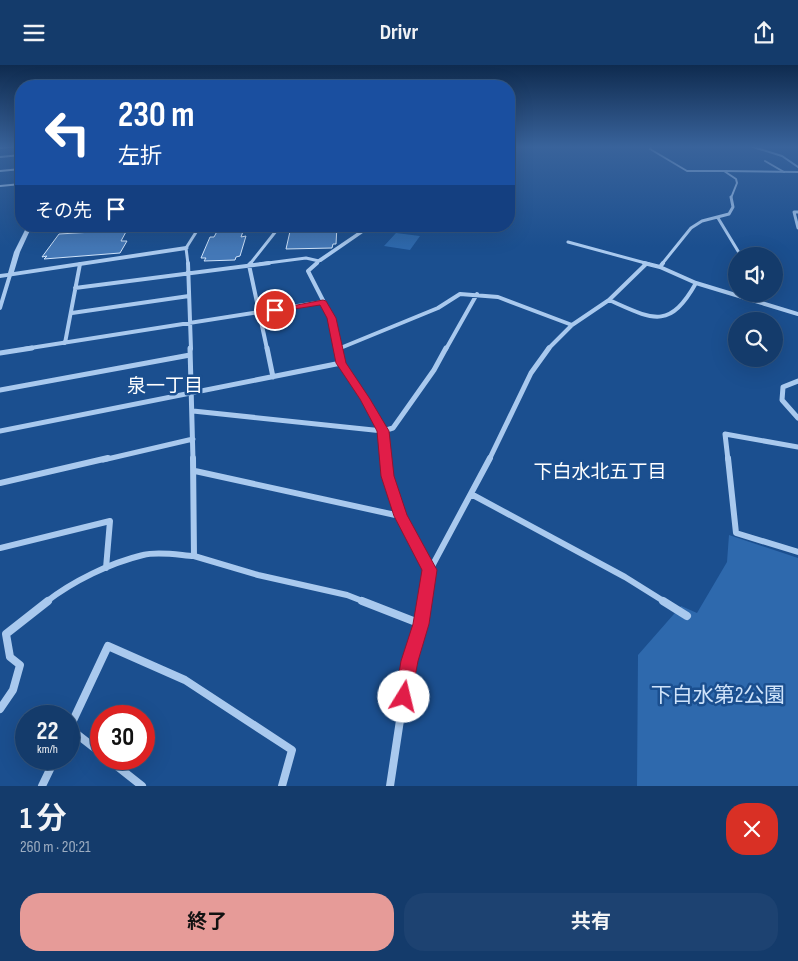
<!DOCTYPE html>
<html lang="ja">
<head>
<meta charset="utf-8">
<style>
	body { margin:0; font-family:"Sofia Sans Condensed","Noto Sans JP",sans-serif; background:#1d4271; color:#f1f3f6; height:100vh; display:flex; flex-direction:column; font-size:19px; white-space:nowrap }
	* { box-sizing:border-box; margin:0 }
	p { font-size:16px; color:#9dadc1 }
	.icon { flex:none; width:28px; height:28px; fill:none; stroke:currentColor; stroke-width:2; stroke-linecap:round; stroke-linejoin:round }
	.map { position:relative; height:721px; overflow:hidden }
	.sheet { display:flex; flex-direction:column; background:#143b6b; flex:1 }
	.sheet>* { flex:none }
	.top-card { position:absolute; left:15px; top:15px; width:500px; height:152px; border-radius:20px; box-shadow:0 5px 20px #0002,0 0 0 1px #33557e; background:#1a4fa0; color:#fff; overflow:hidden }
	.fabs { position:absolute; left:728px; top:182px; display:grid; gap:10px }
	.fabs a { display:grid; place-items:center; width:55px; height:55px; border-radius:50%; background:#143b6b; box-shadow:0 5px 20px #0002,0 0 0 1px #33557e; font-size:25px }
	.speed { position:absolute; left:15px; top:640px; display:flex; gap:10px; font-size:25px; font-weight:700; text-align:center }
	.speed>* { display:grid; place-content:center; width:65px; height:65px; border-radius:50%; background:#143b6b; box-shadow:0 5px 20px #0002,0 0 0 1px #33557e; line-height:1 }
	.speed small { font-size:12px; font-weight:400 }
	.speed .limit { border:8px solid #d22; background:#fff; color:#111 }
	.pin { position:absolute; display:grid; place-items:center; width:42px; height:42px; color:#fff; margin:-21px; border:2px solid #fff; border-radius:50%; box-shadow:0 1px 5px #0007 }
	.me { position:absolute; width:55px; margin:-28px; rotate:9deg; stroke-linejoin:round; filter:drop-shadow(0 0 4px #0008) }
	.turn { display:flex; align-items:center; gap:18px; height:105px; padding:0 20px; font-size:22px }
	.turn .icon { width:65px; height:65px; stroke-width:2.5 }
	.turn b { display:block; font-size:35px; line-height:42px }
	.then { display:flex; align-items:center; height:48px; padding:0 20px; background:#0003; gap:10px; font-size:19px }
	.round { display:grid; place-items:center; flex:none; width:52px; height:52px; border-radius:20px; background:#1d4271 }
	.head { display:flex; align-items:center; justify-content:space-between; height:85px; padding:0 20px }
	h1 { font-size:30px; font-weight:700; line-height:38px }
	.primary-button { display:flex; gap:10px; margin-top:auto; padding:10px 20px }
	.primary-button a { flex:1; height:58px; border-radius:20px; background:#e69b98; color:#111; font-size:20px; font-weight:700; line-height:58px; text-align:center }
	.primary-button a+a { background:#1d4271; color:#f1f3f6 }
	header { display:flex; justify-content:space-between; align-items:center; height:65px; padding:0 20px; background:#143b6b; font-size:22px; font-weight:700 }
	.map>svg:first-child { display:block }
	.green { fill:#2e69ad }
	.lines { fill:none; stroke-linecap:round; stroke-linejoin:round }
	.stream { stroke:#9cc4f0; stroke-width:2 }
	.building { fill:#4478b7; stroke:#cfe3fa }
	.minor-far5 { stroke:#a9c9ee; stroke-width:2 }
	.minor-far4 { stroke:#a9c9ee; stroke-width:3 }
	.minor-far3 { stroke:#a9c9ee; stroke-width:4 }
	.minor-far2 { stroke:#a9c9ee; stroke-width:5 }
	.minor-far1 { stroke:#a9c9ee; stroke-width:6 }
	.minor { stroke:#a9c9ee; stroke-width:8 }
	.tertiary { fill:#a9c9ee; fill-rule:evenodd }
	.route { fill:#e11d48; stroke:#92132f }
	.labels { text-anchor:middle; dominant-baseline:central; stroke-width:5; stroke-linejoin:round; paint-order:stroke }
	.neighbourhood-label { font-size:19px; fill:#fff; stroke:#1b4f8f }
	.near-park-label { font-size:21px; fill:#cfe3fa; stroke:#1b4f8f }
</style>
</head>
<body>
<header><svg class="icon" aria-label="menu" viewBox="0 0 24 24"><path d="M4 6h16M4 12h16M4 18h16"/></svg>Drivr<svg class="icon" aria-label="share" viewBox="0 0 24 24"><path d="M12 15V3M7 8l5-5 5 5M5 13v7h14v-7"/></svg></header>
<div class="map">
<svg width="798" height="721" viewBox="0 0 798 721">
	<rect width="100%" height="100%" fill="#1b4f8f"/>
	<path class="green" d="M 396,168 L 420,171 L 410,185 L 384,181 Z
		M 729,470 L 798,493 L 798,721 L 637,721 L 638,590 L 681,541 L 697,548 L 727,497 Z"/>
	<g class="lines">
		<path class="stream" d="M 750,81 L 782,91 L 798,102"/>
	</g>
	<path class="building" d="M 220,161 L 245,161 L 241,172 L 246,171 L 240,191 L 236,192 L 235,195 L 204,196 L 206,193 L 201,193 L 210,172 L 214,172 Z
		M 337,161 L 336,179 L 333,179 L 332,183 L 286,184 L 291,162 Z
		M 127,165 L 121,176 L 127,176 L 120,188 L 44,194 L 47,191 L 42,192 L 59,169 Z"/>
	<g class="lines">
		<path class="minor-far5" d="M 651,81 L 650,84 L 687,106 L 724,106 L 736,114 L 737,118 L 731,133
			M 0,83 L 18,81
			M 0,92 L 21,90
			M 765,96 L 784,107
			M 0,106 L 21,104"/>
		<path class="minor-far4" d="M 798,147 L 794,147 L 798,163
			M 718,153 L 741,191
			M 568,177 L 649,199
			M 188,199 L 186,183 L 200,161
			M 250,199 L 280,161
			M 260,199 L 306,193 L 319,196 L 316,199
			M 662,199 L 691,163 L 702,156 L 729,149 L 733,142 L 731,132"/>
		<path class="minor-far3" d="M 188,198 L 191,284
			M 317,198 L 308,206 L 332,253 L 338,284 L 438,243 L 460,229 L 498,232 L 572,260
			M 644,198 L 660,202 L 696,218 L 798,249
			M 249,200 L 267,284
			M 249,200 L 251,198
			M 660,202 L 663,198
			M 75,223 L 269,198
			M 609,235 C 652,254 669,266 696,218
			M 0,243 L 10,210
			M 72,248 L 189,231
			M 65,278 L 80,199
			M 24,284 L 323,237
			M 446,284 L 477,229
			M 548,284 L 572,260 L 609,235 L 646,199"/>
		<path class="minor-far2" d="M 190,283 L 193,395
			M 267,283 L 273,312
			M 338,283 L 340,283
			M 338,284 L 341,298 L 383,366 L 386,395
			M 0,288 L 32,283
			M 798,316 L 783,322 L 782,335 L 798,353
			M 0,325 L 190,290
			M 193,346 L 383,366 L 393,363 L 434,305 L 446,283
			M 0,366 L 341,298
			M 103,395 L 193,374
			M 489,395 L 531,308 L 549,283
			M 728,395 L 725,369 L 798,382"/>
		<path class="minor-far1" d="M 193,393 L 194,491 L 258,510 L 347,530 L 365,537
			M 386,393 L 388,411 L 400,451 L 430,505 L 425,537
			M 728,393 L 736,468 L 798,487
			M 195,406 L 400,451
			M 0,418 L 108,393
			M 471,429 L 625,512 L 665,537
			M 0,483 L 110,456 L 106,503
			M 430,505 L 490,393
			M 46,537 C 73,516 110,498 143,490 C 158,486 179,490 194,491"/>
		<path class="minor" d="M 362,536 L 421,559 L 409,596 L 390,721
			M 663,536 L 687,551
			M 421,559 L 425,536
			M 0,644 L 13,625 L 20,600 L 10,592 L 6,569 L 48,536
			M 69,663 L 101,688
			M 69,664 L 108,581 L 185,615 L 292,685 L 282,721
			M 108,694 L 142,721
			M 42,721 L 55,694"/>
		<path class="tertiary" d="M 724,105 L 798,106 L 798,108 L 723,107 Z
			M 21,118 L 21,120 L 0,122 L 0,120 Z
			M 27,161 L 32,161 L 20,187 L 14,207 L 186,181 L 189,183 L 186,185 L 0,213 L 0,209 L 8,208 L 14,187 Z
			M 367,161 L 373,161 L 321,197 L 317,197 L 317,195 Z"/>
	</g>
	<linearGradient id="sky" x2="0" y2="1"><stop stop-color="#0f2b4f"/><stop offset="0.45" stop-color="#39639b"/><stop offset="1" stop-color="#39639b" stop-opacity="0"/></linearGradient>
	<rect width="798" height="182" fill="url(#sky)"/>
	<path class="route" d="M 323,235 L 326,236 L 336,253 L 346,298 L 370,334 L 389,366 L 394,411 L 407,450 L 437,505 L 429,559 L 418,596 L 410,638 L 404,641 L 397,638 L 395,632 L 401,596 L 413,559 L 422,505 L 394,451 L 381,411 L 377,366 L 360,334 L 336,298 L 327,253 L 320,240 L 275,247 L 271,245 Z"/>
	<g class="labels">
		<g class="neighbourhood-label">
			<text x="165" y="321">泉一丁目</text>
			<text x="600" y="407">下白水北五丁目</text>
		</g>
		<g class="near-park-label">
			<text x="718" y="630">下白水第2公園</text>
		</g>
	</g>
</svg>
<div class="fabs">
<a><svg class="icon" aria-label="sound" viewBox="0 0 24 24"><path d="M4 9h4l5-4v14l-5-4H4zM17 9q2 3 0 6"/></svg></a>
<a><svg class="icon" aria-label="search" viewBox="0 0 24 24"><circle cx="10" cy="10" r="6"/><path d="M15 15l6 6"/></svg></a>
</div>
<div class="speed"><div>22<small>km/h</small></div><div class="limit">30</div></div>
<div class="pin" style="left:275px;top:245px;background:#d93025"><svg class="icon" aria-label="arrive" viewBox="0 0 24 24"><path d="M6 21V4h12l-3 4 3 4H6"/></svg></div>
<svg class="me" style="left:404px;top:632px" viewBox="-20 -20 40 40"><circle r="19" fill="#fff"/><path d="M0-13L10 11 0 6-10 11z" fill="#e11d48"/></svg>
<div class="top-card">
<div class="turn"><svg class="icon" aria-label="left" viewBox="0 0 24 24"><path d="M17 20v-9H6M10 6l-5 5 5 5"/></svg><div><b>230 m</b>左折</div></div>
<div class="then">その先<svg class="icon" aria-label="arrive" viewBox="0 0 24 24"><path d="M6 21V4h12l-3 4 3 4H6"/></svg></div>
</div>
</div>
<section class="sheet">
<div class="head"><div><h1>1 分</h1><p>260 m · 20:21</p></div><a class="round" style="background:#d93025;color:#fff"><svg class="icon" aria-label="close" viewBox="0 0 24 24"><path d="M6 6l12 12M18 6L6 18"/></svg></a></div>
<div class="primary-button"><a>終了</a><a>共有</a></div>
</section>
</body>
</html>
